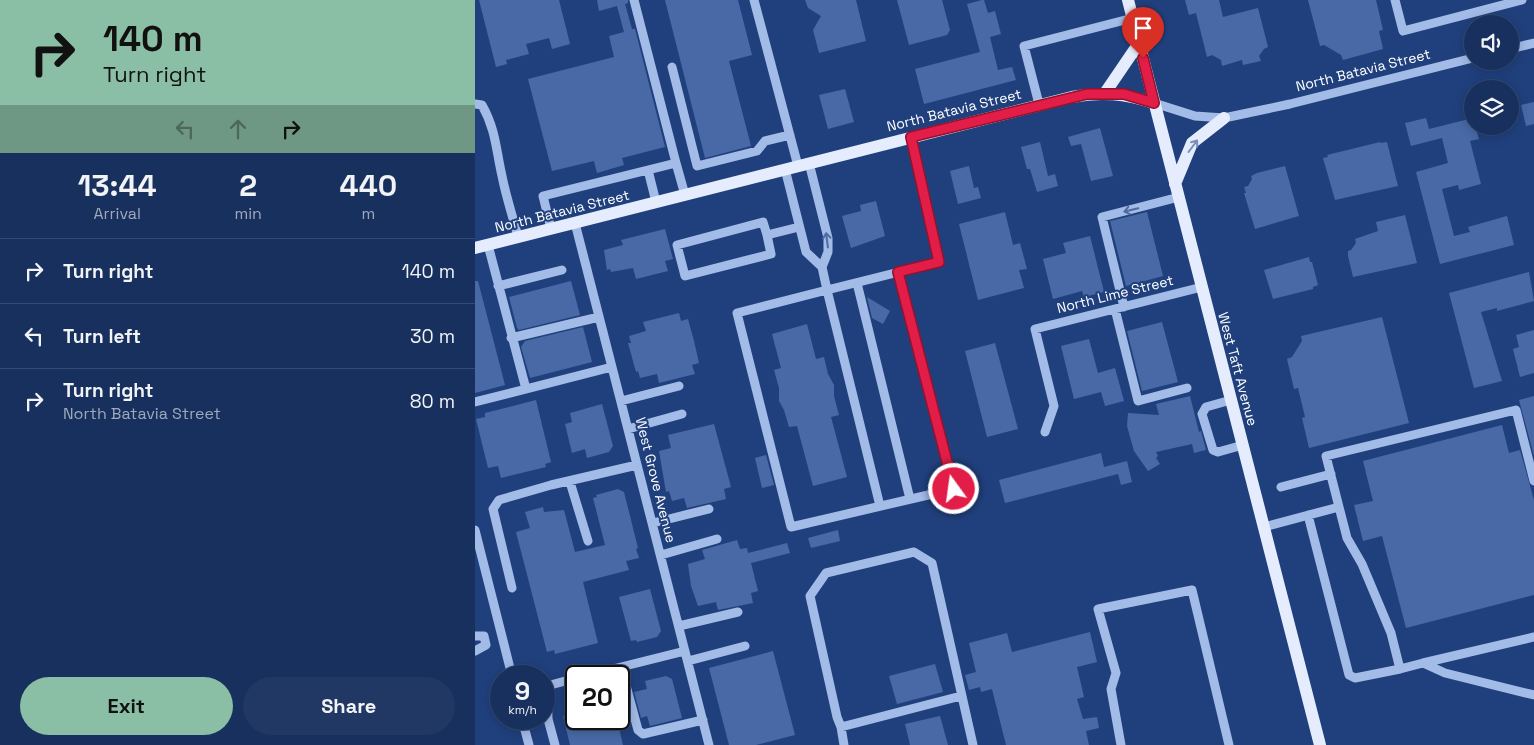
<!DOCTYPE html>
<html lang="en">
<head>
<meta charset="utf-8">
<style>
	body { margin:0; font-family:"Space Grotesk",sans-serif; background:#213864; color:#f1f3f6; height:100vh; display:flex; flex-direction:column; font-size:19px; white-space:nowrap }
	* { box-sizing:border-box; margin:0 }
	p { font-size:16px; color:#9fa9bc }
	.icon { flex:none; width:28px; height:28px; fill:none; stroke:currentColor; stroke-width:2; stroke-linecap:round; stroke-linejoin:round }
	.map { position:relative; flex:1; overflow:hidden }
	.details { display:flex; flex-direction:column; background:#18305e; width:475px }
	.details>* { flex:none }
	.hud { background:#8abfa5; color:#111; overflow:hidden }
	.fabs { position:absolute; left:989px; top:15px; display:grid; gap:10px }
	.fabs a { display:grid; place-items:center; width:55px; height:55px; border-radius:50%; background:#18305e; box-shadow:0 2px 12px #0003,0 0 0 1px #364b73; font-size:25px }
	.speed { position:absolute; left:15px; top:665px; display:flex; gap:10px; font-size:25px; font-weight:700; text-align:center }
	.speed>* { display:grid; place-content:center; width:65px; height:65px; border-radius:50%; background:#18305e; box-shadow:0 2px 12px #0003,0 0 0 1px #364b73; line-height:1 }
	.speed small { font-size:12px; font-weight:400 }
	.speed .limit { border:2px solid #111; border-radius:8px; background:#fff; color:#111 }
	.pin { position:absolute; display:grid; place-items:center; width:42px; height:42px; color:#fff; margin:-51px -21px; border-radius:50% 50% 50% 0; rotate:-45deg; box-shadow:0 0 5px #0007 }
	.pin .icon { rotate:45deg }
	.me { position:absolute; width:55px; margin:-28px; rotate:346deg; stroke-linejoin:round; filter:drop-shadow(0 0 4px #0008) }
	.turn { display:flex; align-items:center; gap:18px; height:105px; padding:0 20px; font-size:22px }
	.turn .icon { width:65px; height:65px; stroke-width:2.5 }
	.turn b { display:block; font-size:35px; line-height:42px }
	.lanes { display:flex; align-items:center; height:48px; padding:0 20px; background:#0003; justify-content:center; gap:25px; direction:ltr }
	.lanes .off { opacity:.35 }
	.eta { display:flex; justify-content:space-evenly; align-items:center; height:85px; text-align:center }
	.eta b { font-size:30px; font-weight:600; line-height:35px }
	.cta { display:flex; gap:10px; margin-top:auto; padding:10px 20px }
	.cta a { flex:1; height:58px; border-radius:30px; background:#8abfa5; color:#111; font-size:20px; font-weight:600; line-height:58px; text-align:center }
	.cta a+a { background:#213864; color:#f1f3f6 }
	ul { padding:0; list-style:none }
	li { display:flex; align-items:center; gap:15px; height:65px; padding:0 20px; border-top:1px solid #364b73 }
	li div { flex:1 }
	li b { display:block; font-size:19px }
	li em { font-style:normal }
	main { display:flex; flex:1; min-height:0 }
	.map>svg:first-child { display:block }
	.building { fill:#4869a6 }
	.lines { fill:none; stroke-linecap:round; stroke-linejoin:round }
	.minor { stroke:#a3bbe7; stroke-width:9 }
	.major { stroke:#e5ecfd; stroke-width:12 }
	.oneway { stroke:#798db7 }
	.oneway2 { stroke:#4e6ba2 }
	.route-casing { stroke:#92132f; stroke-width:12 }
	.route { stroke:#e11d48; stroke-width:9 }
	.labels { text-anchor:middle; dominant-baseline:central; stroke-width:4; stroke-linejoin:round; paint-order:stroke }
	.street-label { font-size:14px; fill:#fff; stroke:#20407d }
</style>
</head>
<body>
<main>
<section class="details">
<div class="hud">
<div class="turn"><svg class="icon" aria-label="right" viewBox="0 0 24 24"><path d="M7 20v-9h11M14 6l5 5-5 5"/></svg><div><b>140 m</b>Turn right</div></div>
<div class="lanes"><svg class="icon off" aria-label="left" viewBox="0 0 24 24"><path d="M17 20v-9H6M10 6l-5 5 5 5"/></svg><svg class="icon off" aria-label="ahead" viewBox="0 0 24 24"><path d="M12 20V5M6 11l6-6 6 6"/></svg><svg class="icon" aria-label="right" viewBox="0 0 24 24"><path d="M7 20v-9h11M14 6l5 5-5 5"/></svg></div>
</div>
<div class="eta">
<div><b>13:44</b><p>Arrival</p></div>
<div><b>2</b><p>min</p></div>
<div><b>440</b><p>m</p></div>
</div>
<ul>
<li><svg class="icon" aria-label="right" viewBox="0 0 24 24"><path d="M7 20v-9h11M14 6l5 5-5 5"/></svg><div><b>Turn right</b></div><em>140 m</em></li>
<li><svg class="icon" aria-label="left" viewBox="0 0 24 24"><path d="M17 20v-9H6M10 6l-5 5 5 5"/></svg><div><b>Turn left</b></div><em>30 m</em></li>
<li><svg class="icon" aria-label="right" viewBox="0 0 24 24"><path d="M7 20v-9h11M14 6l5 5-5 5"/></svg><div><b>Turn right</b><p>North Batavia Street</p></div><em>80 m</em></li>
</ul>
<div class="cta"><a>Exit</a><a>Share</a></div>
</section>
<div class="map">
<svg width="1059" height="745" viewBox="0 0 1059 745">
	<rect width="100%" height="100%" fill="#20407d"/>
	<path class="building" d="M 4,0 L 84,0 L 95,44 L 77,49 L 74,38 L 51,44 L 54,54 L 31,60 L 32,64 L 21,67 Z
		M 122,0 L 153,0 L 153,3 L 150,4 L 157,29 L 160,29 L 190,147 L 147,158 L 149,165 L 122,173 L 119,161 L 77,171 L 53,79 L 139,57 L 134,36 L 149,32 L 142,6 L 124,11 Z
		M 190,0 L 263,0 L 277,55 L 254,61 L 276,146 L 230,158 Z
		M 330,0 L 381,0 L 391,41 L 344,53 L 338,30 L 346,16 L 333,8 Z
		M 422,0 L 467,0 L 475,30 L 472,35 L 434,45 Z
		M 507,0 L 509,0 L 513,13 L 520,11 L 526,34 L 515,37 L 523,70 L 537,67 L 541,80 L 449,104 L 440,69 L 505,52 L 492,4 Z
		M 710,0 L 744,0 L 748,17 L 783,8 L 793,47 L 789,49 L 784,56 L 786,61 L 768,65 L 767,60 L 747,66 L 746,60 L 737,55 L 732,57 L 721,13 L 714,15 Z
		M 833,0 L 901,0 L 908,30 L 904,31 L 908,49 L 868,60 L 866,55 L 849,45 L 845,46 Z
		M 370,89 L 379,122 L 353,129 L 344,95 Z
		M 1059,102 L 1059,124 L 1051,126 L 1046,105 Z
		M 951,118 L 954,129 L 998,118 L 998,126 L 1000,126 L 1004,139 L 995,141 L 1006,184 L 984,190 L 983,185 L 967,189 L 979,236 L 995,232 L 993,227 L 1032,216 L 1039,245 L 965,264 L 941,172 L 973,163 L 967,138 L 936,146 L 930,123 Z
		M 625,128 L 638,176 L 616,181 L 606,144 L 596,146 L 593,137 Z
		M 565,142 L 573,176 L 580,174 L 583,186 L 562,192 L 555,169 L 552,169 L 546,147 Z
		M 905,142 L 906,143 L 912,142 L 923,186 L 860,200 L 848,158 L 853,157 L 852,155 Z
		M 494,166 L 499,188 L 503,187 L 506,198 L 483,204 L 475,171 Z
		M 810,166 L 824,216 L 780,229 L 769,193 L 771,193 L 769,187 L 773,186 L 777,179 L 776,176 L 782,173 Z
		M 401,201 L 410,236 L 376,248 L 367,216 L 386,211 L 385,205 Z
		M 530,212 L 538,245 L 545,243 L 552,269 L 544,270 L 549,288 L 503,300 L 484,224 Z
		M 672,212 L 688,276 L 651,286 L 635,221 Z
		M 930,215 L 942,263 L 878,277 L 873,256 L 873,251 L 876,250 L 881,243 L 880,239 L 903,231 L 901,222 Z
		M 190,229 L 198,259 L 190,261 L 193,271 L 161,279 L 158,268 L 136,272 L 135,269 L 132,270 L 129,250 L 148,245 L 146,240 Z
		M 615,236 L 629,292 L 609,297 L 607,291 L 578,299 L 568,259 L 591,253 L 588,243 Z
		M 834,257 L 835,262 L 837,262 L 843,285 L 838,287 L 838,289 L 798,299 L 789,270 Z
		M 1054,272 L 1059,301 L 1022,311 L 1022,308 L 1006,312 L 1027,381 L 999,388 L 974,293 Z
		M 0,281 L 3,281 L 30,385 L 0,393 Z
		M 96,281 L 105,315 L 44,330 L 42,328 L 34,297 Z
		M 392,297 L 415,311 L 408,324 L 397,318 Z
		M 204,313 L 206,321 L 213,319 L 219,341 L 224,363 L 217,365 L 220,374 L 184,383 L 182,374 L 165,378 L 163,371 L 161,372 L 153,343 L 156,343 L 154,336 L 171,331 L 168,322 Z
		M 907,317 L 934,423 L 834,448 L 827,418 L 830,417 L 823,388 L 819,389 L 812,359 L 817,357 L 827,341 L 826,336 Z
		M 687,322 L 703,382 L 667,391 L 652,331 Z
		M 332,324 L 341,359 L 349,357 L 353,374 L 359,385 L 359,396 L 364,415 L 356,417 L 372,477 L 338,486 L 322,426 L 314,427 L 309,410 L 304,401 L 304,388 L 299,370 L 306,368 L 297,334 Z
		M 108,327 L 117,362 L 55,378 L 46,347 L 50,341 Z
		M 1059,330 L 1059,373 L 1045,377 L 1038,349 L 1044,347 L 1041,335 Z
		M 614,339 L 623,373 L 640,368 L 649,401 L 630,406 L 626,392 L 599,399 L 586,346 Z
		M 520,343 L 543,429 L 512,437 L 490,351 Z
		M 715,396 L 724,432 L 726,431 L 731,450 L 719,453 L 717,444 L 681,452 L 683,456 L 681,458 L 685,464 L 673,471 L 659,451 L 652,426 L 653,413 L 684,415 L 681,404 Z
		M 1059,396 L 1059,456 L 1044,400 Z
		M 61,400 L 76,462 L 70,464 L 71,467 L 26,478 L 23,466 L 13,468 L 1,419 L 10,417 L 10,413 Z
		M 127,404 L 138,446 L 134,452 L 112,458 L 110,449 L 97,453 L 90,424 L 97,422 L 95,413 Z
		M 239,424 L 256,487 L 249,489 L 251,499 L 212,508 L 209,498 L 197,501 L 194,491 L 191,492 L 184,451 L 196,448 L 193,435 Z
		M 1027,425 L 1034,453 L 1045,450 L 1059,500 L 1059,595 L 931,628 L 907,536 L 888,541 L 879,505 L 898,501 L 888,461 Z
		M 626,453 L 629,467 L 652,461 L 657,482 L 646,485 L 643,474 L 530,503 L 524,480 Z
		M 291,455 L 299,485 L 287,488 L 280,458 Z
		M 143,489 L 149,492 L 163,548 L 161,549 L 164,558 L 151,561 L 154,570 L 108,582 L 123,643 L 80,654 L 79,650 L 72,652 L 41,532 L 55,528 L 50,512 L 68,507 L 69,512 L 89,510 L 100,552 L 130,545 L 118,498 L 122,497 L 121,495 Z
		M 363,530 L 365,541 L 336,548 L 333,538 Z
		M 262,540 L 265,549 L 272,548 L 273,553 L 312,543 L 315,553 L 276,563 L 283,591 L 276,593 L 278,603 L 243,610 L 241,602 L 223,606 L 216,586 L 213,564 L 230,559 L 227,550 Z
		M 175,589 L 186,631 L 182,637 L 162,642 L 161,640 L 156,641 L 144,597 Z
		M 615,632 L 622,662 L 602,667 L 609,697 L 602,699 L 608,719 L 622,717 L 624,728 L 611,731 L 614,745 L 531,745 L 517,689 L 506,692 L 505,687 L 494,690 L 490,675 L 501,672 L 494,643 L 532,633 L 537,652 Z
		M 298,651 L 320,735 L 281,745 L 254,745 L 234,668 Z
		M 460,664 L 468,692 L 422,704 L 414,676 Z
		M 191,676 L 197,679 L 207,718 L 175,726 L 172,716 L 166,718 L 159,692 L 172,689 L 170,681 Z
		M 101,713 L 101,719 L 142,719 L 148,745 L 95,745 L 88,716 Z
		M 465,716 L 473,745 L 435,745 L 430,724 Z"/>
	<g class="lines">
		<path class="minor" d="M 159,0 L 201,163
			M 279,0 L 323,166
			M 920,0 L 928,31 L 1047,0
			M 1035,49 L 1059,43
			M 197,67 L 222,166 L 282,151 L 290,141 L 315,135
			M 679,103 L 720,116 L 749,118 L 815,104 L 998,58
			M 0,104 L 7,105 C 21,130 21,150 27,176 C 31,197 38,217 43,237
			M 564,104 L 549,46 L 658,18
			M 310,169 L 331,252 L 347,267 L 353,252 L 353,238 L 334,163
			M 173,170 L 201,163 L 210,195
			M 100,223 L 234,745
			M 76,229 L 68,196 L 173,170 L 181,202
			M 292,235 L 288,222 L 202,245 L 210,276 L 296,254 L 292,235 L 324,227
			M 13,245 L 51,389
			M 347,267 L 352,290 L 464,262 L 436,137
			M 382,283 L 435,499
			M 23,286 L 87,270
			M 649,307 L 627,217 L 704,197
			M 640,309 L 663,401 L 712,388
			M 36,338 L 124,317
			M 756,400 L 731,407 L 727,414 L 738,450 L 743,452 L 768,445
			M 146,401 L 204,386
			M 0,402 L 137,367
			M 153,429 L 207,414
			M 570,432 L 579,406 L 560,329 L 727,287
			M 95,482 L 113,541
			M 806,487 L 856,474
			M 405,506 L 352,290 L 262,313 L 316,527 L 479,489 L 423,272
			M 864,507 L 851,456 L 1041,410 L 1059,481
			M 833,515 L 874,675 L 880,678 L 925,669
			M 178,523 L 234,509
			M 789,527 L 864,507 L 872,538 L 887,564 L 916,633 L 925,669 L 948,663 L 970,673 L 1059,695
			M 0,530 L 37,676
			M 186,555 L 242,539
			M 37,588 L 18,509 L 24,500 L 76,485 L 162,465
			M 204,626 L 263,612
			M 0,636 L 9,636 L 11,645 L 0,651
			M 213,661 L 270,646
			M 948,663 L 1059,637
			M 146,667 L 163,730 L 168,734 L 228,720
			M 110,676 L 210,651
			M 486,696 L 366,727 L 362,717 L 335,596 L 351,573 L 439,552 L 457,563 L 498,745
			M 47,719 L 54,745
			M 366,727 L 369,745
			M 80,745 L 73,719 L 72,686 L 101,678
			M 646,745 L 636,689 L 641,673 L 623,609 L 717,590 L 754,745"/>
		<path class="major" d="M 653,0 L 845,745
			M 630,93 L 664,43
			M 700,184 L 717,143 L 749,118
			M 0,248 L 597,97 C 627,91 650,94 679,103"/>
	</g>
	<defs><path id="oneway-shaft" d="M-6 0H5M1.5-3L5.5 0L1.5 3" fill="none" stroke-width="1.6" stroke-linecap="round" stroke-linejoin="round" transform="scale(1.25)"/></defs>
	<use class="oneway" href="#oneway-shaft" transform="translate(718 146) rotate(-53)"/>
	<g class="oneway2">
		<use href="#oneway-shaft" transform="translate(656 210) rotate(166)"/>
		<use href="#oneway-shaft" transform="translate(352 240) rotate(-97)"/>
	</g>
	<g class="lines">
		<defs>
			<path id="route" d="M 479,489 L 423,272 L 464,262 L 436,137 L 612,94 L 649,94 L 679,103 L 668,58"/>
		</defs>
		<use href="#route" class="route-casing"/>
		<use href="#route" class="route"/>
	</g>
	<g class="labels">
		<g class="street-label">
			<text transform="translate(888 70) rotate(-14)">North Batavia Street</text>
			<text transform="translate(479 110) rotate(-14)">North Batavia Street</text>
			<text transform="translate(87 211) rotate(-14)">North Batavia Street</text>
			<text transform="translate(640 294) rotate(-14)">North Lime Street</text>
			<text transform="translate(763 369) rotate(75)">West Taft Avenue</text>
			<text transform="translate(181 480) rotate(76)">West Grove Avenue</text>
		</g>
	</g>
</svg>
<div class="fabs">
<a><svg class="icon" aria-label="sound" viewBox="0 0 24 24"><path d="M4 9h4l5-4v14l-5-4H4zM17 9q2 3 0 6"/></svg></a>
<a><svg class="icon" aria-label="layers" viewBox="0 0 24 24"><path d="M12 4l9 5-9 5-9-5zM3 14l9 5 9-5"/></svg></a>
</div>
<div class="speed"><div>9<small>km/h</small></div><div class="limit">20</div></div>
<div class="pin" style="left:668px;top:58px;background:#d93025"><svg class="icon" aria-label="arrive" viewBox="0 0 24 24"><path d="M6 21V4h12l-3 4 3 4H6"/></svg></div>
<svg class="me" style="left:479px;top:489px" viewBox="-20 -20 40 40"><circle r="17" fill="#e11d48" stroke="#fff" stroke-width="3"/><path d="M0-11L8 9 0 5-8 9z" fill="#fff"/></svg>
</div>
</main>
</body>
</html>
